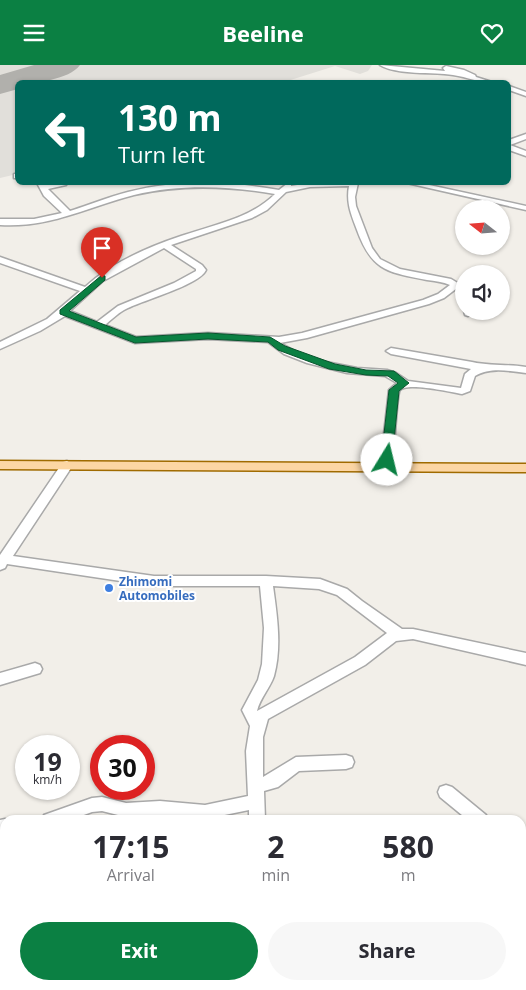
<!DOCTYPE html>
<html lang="en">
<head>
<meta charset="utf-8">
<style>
	body { margin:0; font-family:"Open Sans",sans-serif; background:#f7f7f7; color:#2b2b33; height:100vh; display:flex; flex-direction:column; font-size:19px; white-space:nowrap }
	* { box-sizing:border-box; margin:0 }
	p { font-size:16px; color:#7c7c81 }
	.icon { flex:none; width:28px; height:28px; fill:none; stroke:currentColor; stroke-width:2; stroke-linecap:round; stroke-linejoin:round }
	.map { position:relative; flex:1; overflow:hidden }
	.panel { position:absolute; left:0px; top:750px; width:526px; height:175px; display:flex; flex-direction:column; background:#fff; border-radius:15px 15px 0 0; box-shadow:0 1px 4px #0004 }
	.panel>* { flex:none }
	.banner { position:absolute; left:15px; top:15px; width:496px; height:105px; border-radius:8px; box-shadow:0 1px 4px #0004; background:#00695c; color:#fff; overflow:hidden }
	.needle { width:32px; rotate:287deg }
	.tools { position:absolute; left:455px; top:135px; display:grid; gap:10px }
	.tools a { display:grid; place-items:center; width:55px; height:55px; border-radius:50%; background:#fff; box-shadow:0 1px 4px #0004; font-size:25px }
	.speed { position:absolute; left:15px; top:670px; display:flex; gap:10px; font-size:25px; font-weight:700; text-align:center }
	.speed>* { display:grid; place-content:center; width:65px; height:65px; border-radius:50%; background:#fff; box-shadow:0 1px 4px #0004; line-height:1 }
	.speed small { font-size:12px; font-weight:400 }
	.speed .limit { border:8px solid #d22; background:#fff; color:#111 }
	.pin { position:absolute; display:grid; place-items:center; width:42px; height:42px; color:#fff; margin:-51px -21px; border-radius:50% 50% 50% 0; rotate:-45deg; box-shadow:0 0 5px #0007 }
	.pin .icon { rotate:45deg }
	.me { position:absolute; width:55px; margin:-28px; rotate:9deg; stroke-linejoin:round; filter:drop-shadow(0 0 4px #0008) }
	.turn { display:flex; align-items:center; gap:18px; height:105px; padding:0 20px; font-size:22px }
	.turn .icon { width:65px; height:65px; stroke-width:2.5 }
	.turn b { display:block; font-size:35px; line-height:42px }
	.eta { display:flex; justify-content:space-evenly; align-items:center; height:85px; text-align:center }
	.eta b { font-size:30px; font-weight:700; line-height:35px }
	.button { display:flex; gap:10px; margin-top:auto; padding:10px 20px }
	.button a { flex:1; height:58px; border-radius:30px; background:#0b8043; color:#fff; font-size:20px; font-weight:700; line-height:58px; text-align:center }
	.button a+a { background:#f7f7f7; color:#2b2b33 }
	header { display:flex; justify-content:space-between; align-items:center; height:65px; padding:0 20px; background:#0b8043; color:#fff; font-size:22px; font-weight:700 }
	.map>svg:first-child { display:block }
	.airport { fill:#e1dfda }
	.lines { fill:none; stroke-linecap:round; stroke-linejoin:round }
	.runway { fill:#b1b0ac; fill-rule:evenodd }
	.minor-casing { stroke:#a9a9a9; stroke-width:3 }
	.major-casing { stroke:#a06b00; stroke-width:3 }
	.minor { fill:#fff; fill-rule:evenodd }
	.major { fill:#fcd6a4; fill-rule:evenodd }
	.route { fill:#0b8043; stroke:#07532c }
	.shop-dot { fill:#3f7fe0; stroke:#fff; stroke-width:2 }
	.labels { text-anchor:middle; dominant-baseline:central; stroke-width:4; stroke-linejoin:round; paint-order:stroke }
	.shop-label { font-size:12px; font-weight:bold; fill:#366cbe; stroke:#fff; text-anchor:start }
</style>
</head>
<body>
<header><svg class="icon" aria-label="menu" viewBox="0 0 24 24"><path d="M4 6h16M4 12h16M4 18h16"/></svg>Beeline<svg class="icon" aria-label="heart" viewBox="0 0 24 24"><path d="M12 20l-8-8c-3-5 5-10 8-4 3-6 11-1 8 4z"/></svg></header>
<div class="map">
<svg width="526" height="925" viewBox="0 0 526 925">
	<rect width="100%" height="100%" fill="#f2efe9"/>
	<path class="airport" d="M 0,0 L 372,0 L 368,6 L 360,9 L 335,1 L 281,18 L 18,18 L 17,109 L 0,113 Z"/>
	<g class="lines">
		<path class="runway" d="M 34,0 L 80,0 C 69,15 35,18 18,18 L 18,24 L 0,29 L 0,10 Z"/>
		<defs>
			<path id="minor" d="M 380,0 L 445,6 L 443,3 L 446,1 L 464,5 L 475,10 L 476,12 L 495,18 C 480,18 467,12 453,10 C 433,7 396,10 380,0 Z
				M 509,21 L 526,27 L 526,31 L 509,25 Z
				M 526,69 L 526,74 L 510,80 L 526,86 L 526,91 L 509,85 L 509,75 Z
				M 14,109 L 18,109 L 18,113 L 14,113 Z
				M 37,118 L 45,118 L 46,120 L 67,118 L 66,120 L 48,124 L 70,146 C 89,140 108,132 128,127 C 178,114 229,116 279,125 L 288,118 L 291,118 L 291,121 L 310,118 L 358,118 L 355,132 L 356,141 L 372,183 L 380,194 L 400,204 L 451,214 L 461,220 L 444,233 L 429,239 L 307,273 L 280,278 L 302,290 L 326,297 L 357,303 L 387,305 L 396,308 L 408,316 L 461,323 L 465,309 L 471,304 L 391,289 L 386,286 L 391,283 L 472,297 C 489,301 508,299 526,302 L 526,308 C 509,306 490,302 475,311 L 470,326 L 462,329 C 451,327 407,317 400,325 C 397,328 394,385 393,395 L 387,399 L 381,395 L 389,325 L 397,318 L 385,311 L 347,308 L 307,298 L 284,289 L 268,277 L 208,274 L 135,278 L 65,251 L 40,266 L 0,284 L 0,277 L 47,254 L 80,226 L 0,198 L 0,192 L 85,222 C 111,198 148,182 181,171 C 213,160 250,154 275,129 C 229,121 181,119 134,130 C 87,142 51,163 0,160 L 0,154 L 34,154 L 62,148 L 44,131 ZM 349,121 C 346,138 351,149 357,165 C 372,206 387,207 427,215 C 435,216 443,217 450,220 L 438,229 L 423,235 L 302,268 L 279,272 L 208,268 L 136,272 L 105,260 C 111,255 117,249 124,245 C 140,236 200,220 206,205 L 202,200 L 171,180 L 252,153 L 267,145 L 286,127 L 310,122 ZM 164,183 L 196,204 L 196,206 L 174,218 L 118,241 L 97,257 L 70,246 L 103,216 Z
				M 407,118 L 420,118 L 526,141 L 526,145 Z
				M 464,246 L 477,246 L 468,251 L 465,250 Z
				M 67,396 L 73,400 L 13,491 L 154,511 L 266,511 L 320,514 L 347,524 L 362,536 L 402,564 L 413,564 L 526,588 L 526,600 L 413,574 L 396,576 L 365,600 L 268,654 L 263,672 L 263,712 L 296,692 L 346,690 L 352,692 L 354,697 L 352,702 L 346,704 L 299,706 L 278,722 L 264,726 L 265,755 L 249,755 L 249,745 L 205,754 L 160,750 L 126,752 L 102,746 L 92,747 L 70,755 L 42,755 L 44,750 L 92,733 L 102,732 L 126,738 L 160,736 L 205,740 L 248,731 L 246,686 L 250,661 L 242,645 L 258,615 L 262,599 L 264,563 L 260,521 L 154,521 L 7,499 L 5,503 L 0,505 L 0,490 L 63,397 ZM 273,521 L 319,524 L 337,530 L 387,568 L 355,592 L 257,646 C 260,633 270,623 274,611 C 282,582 277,550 273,521 Z
				M 35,598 L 40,600 L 42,604 L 40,608 L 0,620 L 0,608 Z
				M 446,720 L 452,722 L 486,750 L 488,755 L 468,755 L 440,732 L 438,727 L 440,722 Z
				M 5,754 L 9,755 L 5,755 L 5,768 L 0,769 L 0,755 Z
				M 0,806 L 5,808 L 5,824 L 0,822 Z
				M 521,835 L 526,836 L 526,852 L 521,851 Z
				M 107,920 L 126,920 L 124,925 L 105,925 Z
				M 230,920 L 249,920 L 247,925 L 228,925 Z
				M 263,920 L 301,920 L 303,925 L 265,925 Z"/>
			<path id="major" d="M 0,396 L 526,399 L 526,407 L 0,404 Z"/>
		</defs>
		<use href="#minor" class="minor-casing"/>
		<use href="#major" class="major-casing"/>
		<use href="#minor" class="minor"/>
		<use href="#major" class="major"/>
	</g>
	<path class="route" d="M 102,210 L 105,211 L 105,215 L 69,246 L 136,272 L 208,268 L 270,272 L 285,281 L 335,299 L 366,305 L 394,306 L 409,318 L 399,326 L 392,395 L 387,398 L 381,395 L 389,325 L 398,318 L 388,311 L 366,310 L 329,304 L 278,285 L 268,277 L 208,274 L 135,278 L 60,249 L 60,245 Z"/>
	<circle class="shop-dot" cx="109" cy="523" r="5"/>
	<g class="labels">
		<g class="shop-label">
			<text x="119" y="516">Zhimomi<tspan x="119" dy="14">Automobiles</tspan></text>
		</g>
	</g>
</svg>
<div class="tools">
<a><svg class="needle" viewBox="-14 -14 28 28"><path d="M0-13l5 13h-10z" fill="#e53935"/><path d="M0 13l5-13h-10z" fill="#7c7c81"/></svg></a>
<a><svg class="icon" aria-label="sound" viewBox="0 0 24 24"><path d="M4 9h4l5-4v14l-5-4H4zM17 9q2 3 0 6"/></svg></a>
</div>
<div class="speed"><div>19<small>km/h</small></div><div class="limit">30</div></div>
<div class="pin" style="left:102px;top:213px;background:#d93025"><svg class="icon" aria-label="arrive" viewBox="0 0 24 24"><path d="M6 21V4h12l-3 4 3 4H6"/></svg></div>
<svg class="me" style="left:387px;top:395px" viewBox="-20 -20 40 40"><circle r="19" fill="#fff"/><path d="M0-13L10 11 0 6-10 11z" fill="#0b8043"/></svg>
<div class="banner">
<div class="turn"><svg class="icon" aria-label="left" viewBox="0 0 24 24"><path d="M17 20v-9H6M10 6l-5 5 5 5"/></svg><div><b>130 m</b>Turn left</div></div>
</div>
<section class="panel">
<div class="eta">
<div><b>17:15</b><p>Arrival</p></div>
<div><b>2</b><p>min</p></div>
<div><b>580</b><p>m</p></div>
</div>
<div class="button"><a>Exit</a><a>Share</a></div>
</section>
</div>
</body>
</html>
